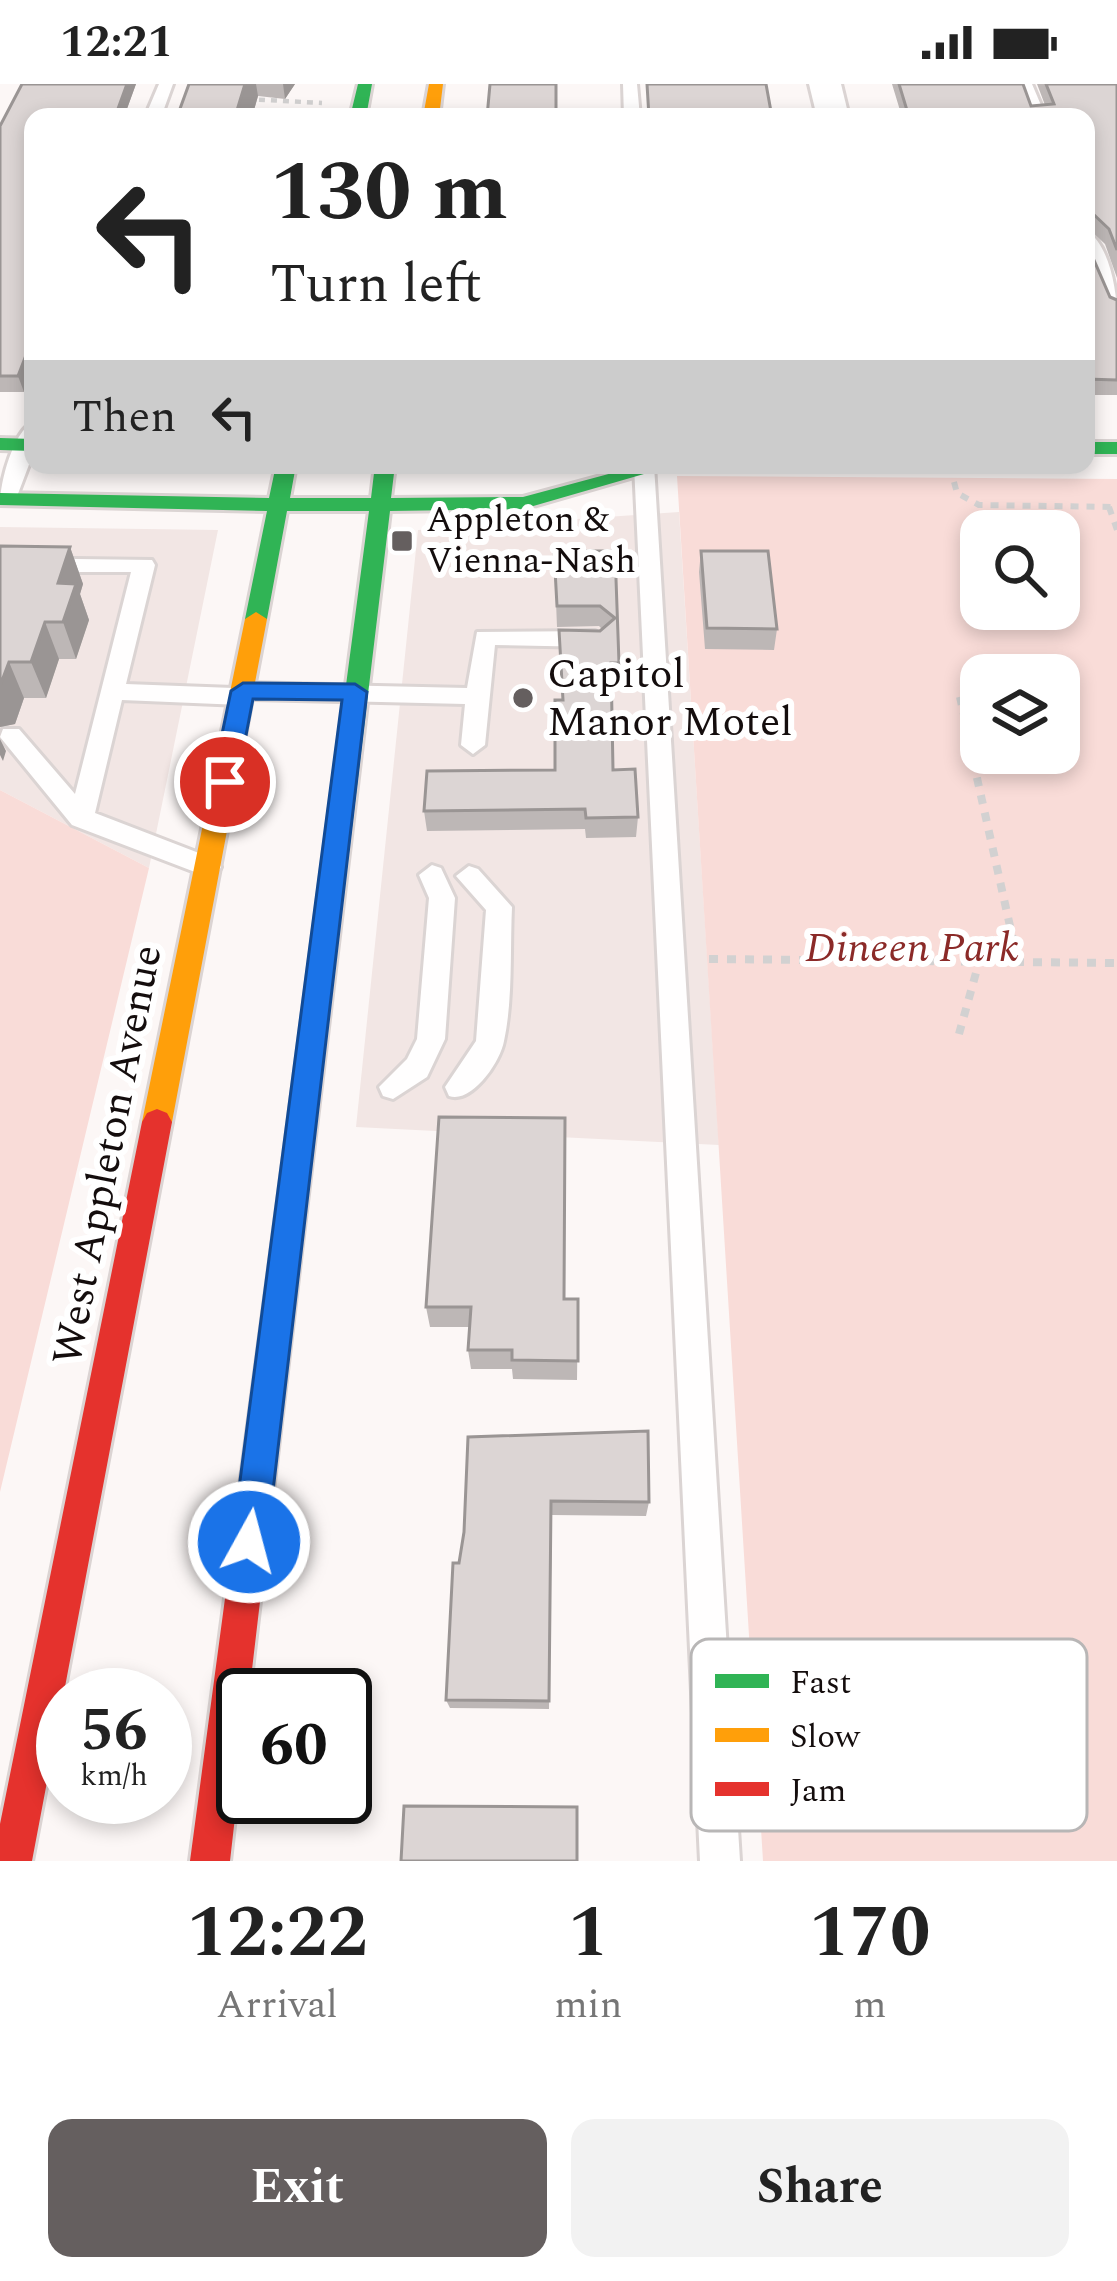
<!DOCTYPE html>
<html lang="en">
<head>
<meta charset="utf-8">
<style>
	body { margin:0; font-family:Spectral,serif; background:#f2f2f2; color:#222; height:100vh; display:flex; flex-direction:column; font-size:45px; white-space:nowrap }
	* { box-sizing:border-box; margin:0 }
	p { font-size:39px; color:#767676 }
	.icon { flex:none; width:66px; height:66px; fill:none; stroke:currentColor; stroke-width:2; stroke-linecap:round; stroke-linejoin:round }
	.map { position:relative; height:1777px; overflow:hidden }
	.side { display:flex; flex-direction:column; background:#fff; flex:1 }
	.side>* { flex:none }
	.hud { position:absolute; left:24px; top:24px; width:1071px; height:366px; border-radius:24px; box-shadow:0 6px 18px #0003; background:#fff; color:#222; overflow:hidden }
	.buttons { position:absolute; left:960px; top:426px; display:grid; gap:24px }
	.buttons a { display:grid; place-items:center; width:120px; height:120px; border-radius:24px; background:#fff; box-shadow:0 6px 18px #0003; font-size:60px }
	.speed { position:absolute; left:36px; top:1584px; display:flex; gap:24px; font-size:60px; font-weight:700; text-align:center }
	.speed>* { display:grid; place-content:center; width:156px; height:156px; border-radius:50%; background:#fff; box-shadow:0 6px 18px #0003; line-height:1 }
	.speed small { font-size:30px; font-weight:400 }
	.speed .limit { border:6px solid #111; border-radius:18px; background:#fff; color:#111 }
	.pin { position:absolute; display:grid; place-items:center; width:102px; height:102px; color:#fff; margin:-51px; border:6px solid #fff; border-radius:50%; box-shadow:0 3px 12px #0007 }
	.me { position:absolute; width:132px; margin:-66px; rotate:7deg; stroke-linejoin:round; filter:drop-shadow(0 0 9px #0008) }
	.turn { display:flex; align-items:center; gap:42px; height:252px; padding:0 48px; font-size:54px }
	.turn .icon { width:156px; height:156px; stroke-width:2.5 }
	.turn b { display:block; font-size:84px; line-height:102px }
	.then { display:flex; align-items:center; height:114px; padding:0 48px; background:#0003; gap:24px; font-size:45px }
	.eta { display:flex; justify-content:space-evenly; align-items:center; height:204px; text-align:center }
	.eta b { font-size:72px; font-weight:700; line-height:84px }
	.primary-button { display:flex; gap:24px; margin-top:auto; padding:24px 48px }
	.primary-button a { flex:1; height:138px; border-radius:24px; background:#655f5f; color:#fff; font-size:48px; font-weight:700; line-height:138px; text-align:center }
	.primary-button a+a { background:#f2f2f2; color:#222 }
	.status { display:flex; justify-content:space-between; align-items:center; height:84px; padding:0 60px; background:#fff; direction:ltr }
	.status svg { height:33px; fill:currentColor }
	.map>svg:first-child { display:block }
	.built { fill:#f2e6e4 }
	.green { fill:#f9dcd8; fill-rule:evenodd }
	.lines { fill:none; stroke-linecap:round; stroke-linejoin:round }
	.lane-casing { stroke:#dbd4d3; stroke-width:6 }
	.street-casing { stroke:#dbd4d3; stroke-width:6 }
	.fast-casing { stroke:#dbd4d3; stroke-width:6 }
	.slow-casing { stroke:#dbd4d3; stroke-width:6 }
	.jam-casing { stroke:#dbd4d3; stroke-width:6 }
	.path-far2 { stroke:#d2d1d1; stroke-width:4.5; stroke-dasharray:6 6; stroke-linecap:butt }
	.path-far1 { stroke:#d2d1d1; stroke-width:6; stroke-dasharray:8 8; stroke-linecap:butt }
	.path { stroke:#d2d1d1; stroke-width:8; stroke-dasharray:9 9; stroke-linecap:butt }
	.lane { fill:#fffefe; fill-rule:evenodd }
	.street { fill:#fffefe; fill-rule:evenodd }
	.fast { fill:#30b455; fill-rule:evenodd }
	.slow { fill:#ff9f0a; fill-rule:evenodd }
	.jam { fill:#e5322d; fill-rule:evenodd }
	.wall { fill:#bdb7b6 }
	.shaded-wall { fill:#9a9594 }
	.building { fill:#dcd5d4; stroke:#9a9594; stroke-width:3 }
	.route { fill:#1a73e8; stroke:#114b97; stroke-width:3 }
	.poi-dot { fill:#655f5f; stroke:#fff; stroke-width:4.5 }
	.labels { text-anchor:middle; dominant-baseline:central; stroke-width:12; stroke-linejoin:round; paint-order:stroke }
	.far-poi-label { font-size:36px; fill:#140d0d; stroke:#fff; text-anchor:start }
	.poi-label { font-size:42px; fill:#140d0d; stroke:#fff; text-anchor:start }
	.park-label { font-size:42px; font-style:italic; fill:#8b2a28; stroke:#fff }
	.street-label { font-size:42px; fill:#140d0d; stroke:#fff }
	.key { fill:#fff; stroke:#b8b6b6; stroke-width:3 }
	.key-label { font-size:33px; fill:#140d0d }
</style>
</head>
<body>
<div class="status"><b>12:21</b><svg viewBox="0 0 49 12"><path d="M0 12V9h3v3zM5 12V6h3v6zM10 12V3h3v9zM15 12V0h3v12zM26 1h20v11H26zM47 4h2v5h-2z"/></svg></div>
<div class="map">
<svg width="1117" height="1777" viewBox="0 0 1117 1777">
	<rect width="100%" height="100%" fill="#fcf7f6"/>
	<path class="built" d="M 679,428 L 719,1061 L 356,1043 L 418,446 Z
		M 0,443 L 218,446 L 149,784 L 0,706 Z"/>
	<path class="green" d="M 677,392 L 1117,395 L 1117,1777 L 763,1777 ZM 981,447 L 1059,447 L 1059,525 L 981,525 ZM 981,591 L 1059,591 L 1059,669 L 981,669 Z
		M 0,706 L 149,784 L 0,1408 Z"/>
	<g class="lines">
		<defs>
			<path id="lane" d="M 159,0 L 173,0 L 161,33 L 145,33 Z
				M 623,0 L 637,0 L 640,33 L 624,33 Z
				M 1018,0 L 1032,0 L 1046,33 L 1030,33 Z
				M 1086,146 C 1109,160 1117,206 1117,232 C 1094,219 1086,172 1086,146 Z
				M 33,338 L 33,370 L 16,415 L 13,420 L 0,420 C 0,398 13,348 33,338 Z
				M 634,381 L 654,381 L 740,1777 L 700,1777 Z
				M 0,474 L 152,476 L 155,481 L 126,600 L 233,604 L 243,599 L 467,604 L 477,548 L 595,547 L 606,555 L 595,563 L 495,561 L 485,661 L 473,670 L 461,661 L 465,620 L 251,615 L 241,621 L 122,616 L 95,729 L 217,776 L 221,783 L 217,790 L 208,793 L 72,741 L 0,653 L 3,645 L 19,645 L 75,710 L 131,488 L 0,488 Z
				M 432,781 L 441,784 L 455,814 L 445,955 L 427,993 L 393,1015 L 383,1012 L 379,1003 L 407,975 L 417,955 L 429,814 L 419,791 Z
				M 469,782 L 478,785 L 512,823 C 510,866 513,915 504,957 C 500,979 471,1020 449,1012 L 445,1003 L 476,957 L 486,826 L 456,792 Z"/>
			<path id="street" d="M 809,0 L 841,0 L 849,33 L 817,33 Z"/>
			<path id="fast" d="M 358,0 L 372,0 L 366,33 L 350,33 Z
				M 0,354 L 33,355 L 33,367 L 0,366 Z
				M 1086,358 L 1117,358 L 1117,370 L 1086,370 Z
				M 276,381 L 296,381 L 290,414 L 371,414 L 375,381 L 395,381 L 391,414 L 523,413 L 642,381 L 675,381 L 523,425 L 390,427 L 300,1177 L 296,1187 L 285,1192 L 274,1187 L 270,1177 L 369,427 L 287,427 L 267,535 L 256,542 L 245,535 L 267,427 L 0,421 L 0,409 L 269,414 Z"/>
			<path id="slow" d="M 429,0 L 443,0 L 439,33 L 423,33 Z
				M 256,528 L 267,535 L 172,1038 L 167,1047 L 157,1051 L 147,1047 L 142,1038 L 245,535 Z"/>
			<path id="jam" d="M 157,1025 L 167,1029 L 172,1038 L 32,1777 L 0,1777 L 0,1740 L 142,1038 L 147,1029 Z
				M 285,1162 L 296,1167 L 300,1177 L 249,1611 L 243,1611 L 243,1663 L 230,1777 L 190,1777 L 270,1177 L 274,1167 Z"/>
		</defs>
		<use href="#lane" class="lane-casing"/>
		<use href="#street" class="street-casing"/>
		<use href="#fast" class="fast-casing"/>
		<use href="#slow" class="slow-casing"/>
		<use href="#jam" class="jam-casing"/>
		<path class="path-far2" d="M 247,15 L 322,19"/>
		<path class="path-far1" d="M 954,398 L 957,409 L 979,421 L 1117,423
			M 1109,423 L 1117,446
			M 959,613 L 974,679"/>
		<path class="path" d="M 973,676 L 1018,878
			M 709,875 L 1117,879
			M 959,950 L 979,878"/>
		<use href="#lane" class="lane"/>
		<use href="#street" class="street"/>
		<use href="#fast" class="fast"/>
		<use href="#slow" class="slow"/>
		<use href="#jam" class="jam"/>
	</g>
	<path class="wall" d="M 22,0 L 136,0 L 124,33 L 33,33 L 24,308 L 0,308 L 0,42 Z
		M 189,0 L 295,0 L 285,15 L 258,12 L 252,33 L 177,33 Z
		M 892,0 L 1023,0 L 1031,22 L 1045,21 L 1037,0 L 1117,0 L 1117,194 L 1105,160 L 1087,143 L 1090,167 L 1110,213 L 1117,216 L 1117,311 L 1086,311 L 1086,33 L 902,33 Z
		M 0,462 L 70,463 L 83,500 L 80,510 L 89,536 L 76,575 L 59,575 L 46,614 L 24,614 L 15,640 L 0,643 Z
		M 554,467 L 615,467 L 619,579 L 618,600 L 611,600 L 613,686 L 638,733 L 636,753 L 586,754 L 585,745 L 427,747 L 424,727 L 555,686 L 562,616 L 559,546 L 600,547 L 602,545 L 599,542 L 557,543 Z
		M 701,467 L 777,545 L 774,566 L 705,565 L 699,488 Z
		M 564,1215 L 578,1215 L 577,1296 L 513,1295 L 512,1285 L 471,1285 L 468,1266 L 469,1243 L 430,1243 L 426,1223 Z
		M 468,1353 L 649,1418 L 646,1432 L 552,1431 L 549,1625 L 450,1624 L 446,1616 L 464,1448 Z"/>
	<path class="shaded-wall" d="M 127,0 L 136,0 L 124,33 L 115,33 Z
		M 245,0 L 256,0 L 258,12 L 252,33 L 235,33 Z
		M 283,0 L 295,0 L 285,15 Z
		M 33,253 L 33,283 L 24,308 L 18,292 Z
		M 70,463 L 83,500 L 80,510 L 89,536 L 76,575 L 63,538 L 58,499 Z
		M 45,538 L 59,575 L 46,614 L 31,578 Z
		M 9,578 L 24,614 L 15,640 L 0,643 L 0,602 Z
		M 0,655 L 6,667 L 3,677 L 0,671 Z"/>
	<path class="building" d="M 22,0 L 127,0 L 115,33 L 33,33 L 33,253 L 18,292 L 0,292 L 0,42 Z
		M 189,0 L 245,0 L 235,33 L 177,33 Z
		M 490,0 L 556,0 L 556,33 L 487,33 Z
		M 647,0 L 766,0 L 772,33 L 649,33 Z
		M 899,0 L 1023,0 L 1031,22 L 1054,20 L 1046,0 L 1117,0 L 1117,166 L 1109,145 L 1090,127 L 1086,131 L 1086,33 L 909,33 Z
		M 1086,131 L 1090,167 L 1110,213 L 1117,216 L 1117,296 L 1086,295 Z
		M 0,462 L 70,463 L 58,499 L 76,500 L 63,538 L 45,538 L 31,578 L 9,578 L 0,602 Z
		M 554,467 L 615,467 L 619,579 L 611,579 L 613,686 L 635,685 L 638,733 L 586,734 L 585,725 L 424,727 L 427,687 L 555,686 L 555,616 L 563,616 L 559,546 L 600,547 L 615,534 L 600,522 L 557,522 Z
		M 701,467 L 768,467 L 777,545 L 707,544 Z
		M 439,1033 L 565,1034 L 564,1215 L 578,1215 L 578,1277 L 512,1276 L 512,1266 L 468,1266 L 471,1223 L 426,1223 Z
		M 648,1347 L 649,1418 L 551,1417 L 549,1617 L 446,1616 L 453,1479 L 459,1479 L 464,1448 L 468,1353 Z
		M 404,1722 L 577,1723 L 577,1777 L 401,1777 Z"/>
	<path class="route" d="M 243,599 L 355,600 L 367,608 L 267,1458 L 262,1471 L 249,1476 L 237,1471 L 232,1458 L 342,616 L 253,615 L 237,698 L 225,708 L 212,698 L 231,607 Z"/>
	<g class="poi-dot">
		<rect x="390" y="445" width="24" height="24" rx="6"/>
		<circle cx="523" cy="614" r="12"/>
	</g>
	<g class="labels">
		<g class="far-poi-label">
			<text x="426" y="436">Appleton &amp;<tspan x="426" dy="41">Vienna-Nash</tspan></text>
		</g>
		<g class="poi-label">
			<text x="547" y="590">Capitol<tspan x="547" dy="48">Manor Motel</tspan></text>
		</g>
		<g class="park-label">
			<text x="912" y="864">Dineen Park</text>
		</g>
		<g class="street-label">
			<text transform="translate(108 1071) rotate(-79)">West Appleton Avenue</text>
		</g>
	</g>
	<rect x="691" y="1555" width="396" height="192" rx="18" class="key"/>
	<rect x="715" y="1590" width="54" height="14" fill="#30b455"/>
	<rect x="715" y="1644" width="54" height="14" fill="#ff9f0a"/>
	<rect x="715" y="1698" width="54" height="14" fill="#e5322d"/>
	<g class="key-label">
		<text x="790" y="1609">Fast</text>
		<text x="790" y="1663">Slow</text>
		<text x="790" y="1717">Jam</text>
	</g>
</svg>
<div class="buttons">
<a><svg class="icon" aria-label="search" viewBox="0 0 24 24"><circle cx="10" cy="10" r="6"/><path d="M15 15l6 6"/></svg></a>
<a><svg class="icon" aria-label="layers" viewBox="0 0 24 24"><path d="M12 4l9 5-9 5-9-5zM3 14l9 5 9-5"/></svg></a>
</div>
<div class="speed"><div>56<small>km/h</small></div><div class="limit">60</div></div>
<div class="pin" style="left:225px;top:698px;background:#d93025"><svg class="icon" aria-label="arrive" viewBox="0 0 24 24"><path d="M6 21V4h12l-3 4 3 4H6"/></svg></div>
<svg class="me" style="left:249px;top:1458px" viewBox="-20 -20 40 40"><circle r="17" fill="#1a73e8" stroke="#fff" stroke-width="3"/><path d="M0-11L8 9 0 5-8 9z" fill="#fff"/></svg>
<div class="hud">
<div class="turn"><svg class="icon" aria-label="left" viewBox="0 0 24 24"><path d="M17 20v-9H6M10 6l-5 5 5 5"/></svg><div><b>130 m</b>Turn left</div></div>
<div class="then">Then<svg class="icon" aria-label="left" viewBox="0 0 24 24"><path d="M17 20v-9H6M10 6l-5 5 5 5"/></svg></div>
</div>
</div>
<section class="side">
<div class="eta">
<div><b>12:22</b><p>Arrival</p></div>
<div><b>1</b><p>min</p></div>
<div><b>170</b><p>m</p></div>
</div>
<div class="primary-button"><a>Exit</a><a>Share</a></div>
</section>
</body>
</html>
